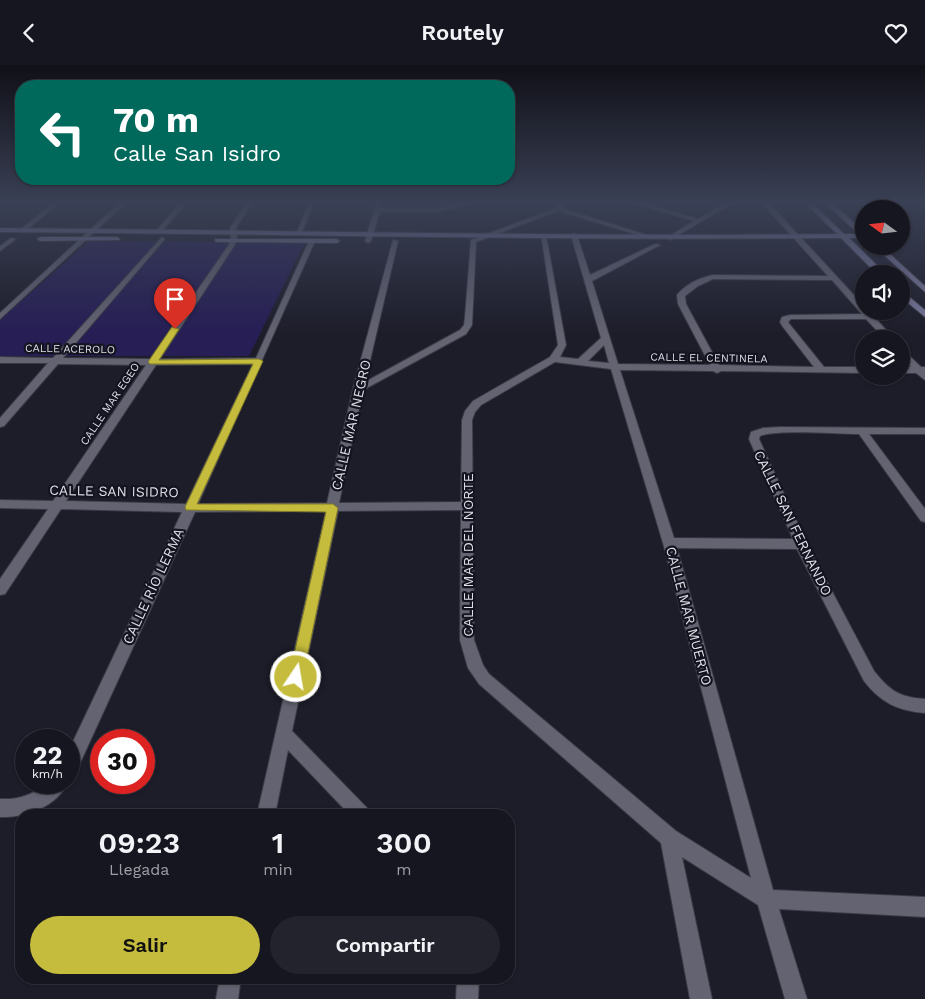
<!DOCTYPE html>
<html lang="es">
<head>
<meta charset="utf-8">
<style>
	body { margin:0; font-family:"Work Sans",sans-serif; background:#23232d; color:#f1f3f6; height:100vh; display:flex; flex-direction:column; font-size:19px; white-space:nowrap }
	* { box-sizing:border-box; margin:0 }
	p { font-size:16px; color:#9e9fa5 }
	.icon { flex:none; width:28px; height:28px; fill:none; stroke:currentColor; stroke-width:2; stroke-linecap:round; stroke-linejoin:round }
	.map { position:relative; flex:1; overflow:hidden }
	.side { position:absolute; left:15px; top:744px; width:500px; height:175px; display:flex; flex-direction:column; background:#161620; border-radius:20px; box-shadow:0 1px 4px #0004,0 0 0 1px #35353e }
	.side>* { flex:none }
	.top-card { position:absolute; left:15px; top:15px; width:500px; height:105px; border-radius:20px; box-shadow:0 1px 4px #0004,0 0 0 1px #35353e; background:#00695c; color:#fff; overflow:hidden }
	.needle { width:32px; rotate:285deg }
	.buttons { position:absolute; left:855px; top:135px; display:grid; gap:10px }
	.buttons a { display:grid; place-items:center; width:55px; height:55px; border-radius:50%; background:#161620; box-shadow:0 1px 4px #0004,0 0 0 1px #35353e; font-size:25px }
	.speed { position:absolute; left:15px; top:664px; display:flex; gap:10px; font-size:25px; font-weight:700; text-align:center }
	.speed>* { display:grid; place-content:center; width:65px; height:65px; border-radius:50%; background:#161620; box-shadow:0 1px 4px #0004,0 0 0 1px #35353e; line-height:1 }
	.speed small { font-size:12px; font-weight:400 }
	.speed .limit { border:8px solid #d22; background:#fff; color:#111 }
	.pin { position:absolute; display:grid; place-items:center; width:42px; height:42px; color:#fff; margin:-51px -21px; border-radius:50% 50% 50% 0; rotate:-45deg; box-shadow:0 0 5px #0007 }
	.pin .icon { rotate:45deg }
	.me { position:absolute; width:55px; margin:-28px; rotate:12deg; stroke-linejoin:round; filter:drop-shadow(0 0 4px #0008) }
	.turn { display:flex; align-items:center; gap:18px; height:105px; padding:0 15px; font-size:22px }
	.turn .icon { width:65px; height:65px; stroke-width:2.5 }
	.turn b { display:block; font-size:35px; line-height:42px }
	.eta { display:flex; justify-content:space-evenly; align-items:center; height:85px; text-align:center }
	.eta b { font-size:30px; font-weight:600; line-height:35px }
	.primary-button { display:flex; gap:10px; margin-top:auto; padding:10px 15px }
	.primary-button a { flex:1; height:58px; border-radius:30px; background:#c5bc3d; color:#111; font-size:20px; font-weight:600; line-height:58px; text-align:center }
	.primary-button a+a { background:#23232d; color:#f1f3f6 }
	header { display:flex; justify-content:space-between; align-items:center; height:65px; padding:0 15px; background:#161620; font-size:22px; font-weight:600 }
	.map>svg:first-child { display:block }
	.green { fill:#261e55 }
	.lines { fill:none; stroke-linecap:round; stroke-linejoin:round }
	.street-casing { stroke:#3b3b45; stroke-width:2 }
	.secondary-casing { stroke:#3b3b45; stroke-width:2 }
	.street { fill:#636372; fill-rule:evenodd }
	.secondary { fill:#777698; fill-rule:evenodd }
	.route { fill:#c5bc3d; stroke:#807a28 }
	.labels { text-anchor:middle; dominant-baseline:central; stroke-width:4.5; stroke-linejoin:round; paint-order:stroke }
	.far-street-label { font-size:11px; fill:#dedee7; stroke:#141420 }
	.street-label { font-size:14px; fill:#dedee7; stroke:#141420 }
</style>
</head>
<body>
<header><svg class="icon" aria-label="back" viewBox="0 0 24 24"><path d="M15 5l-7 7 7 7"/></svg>Routely<svg class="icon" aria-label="heart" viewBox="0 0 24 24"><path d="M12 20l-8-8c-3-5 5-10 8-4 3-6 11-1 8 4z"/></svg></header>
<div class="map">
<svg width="925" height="934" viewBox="0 0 925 934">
	<rect width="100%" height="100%" fill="#1d1d2a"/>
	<path class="green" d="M 89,176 L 305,177 L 249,291 L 0,291 L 0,255 Z"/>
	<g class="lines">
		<defs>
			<path id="street" d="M 53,138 L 60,138 L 25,166 L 21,166 L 21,164 Z
				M 119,138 L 126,138 L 0,254 L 0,248 Z
				M 180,138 L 187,138 L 161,167 L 157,167 L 157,165 Z
				M 246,138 L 252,138 L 236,163 L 237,175 L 234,181 L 160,294 L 256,293 L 309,176 L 312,174 L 315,176 L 198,439 L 327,438 L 353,324 L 393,175 L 398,176 L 365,317 L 460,265 L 464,260 L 465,252 L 471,175 L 556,143 L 560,138 L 567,138 L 562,143 L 656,173 L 651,174 L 558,146 L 476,177 L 472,260 L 466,269 L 363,325 L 339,438 L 461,437 L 462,355 L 465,346 L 473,336 L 550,292 L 558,280 L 541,169 L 546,170 L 566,280 L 560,292 L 578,294 L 601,273 L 571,170 L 574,168 L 577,170 L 590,210 L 655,179 L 660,180 L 592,216 L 618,299 L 710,300 L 678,239 L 677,230 C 686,219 699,213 713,210 L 828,211 L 762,138 L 769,138 L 864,241 L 864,246 L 869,246 L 894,274 L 885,274 L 866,254 L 791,254 L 788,257 L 791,261 L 824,302 L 864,302 L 864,308 L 721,306 L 717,308 L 713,306 L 620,305 L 674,473 L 793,474 L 749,374 L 751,367 L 763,363 L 780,362 L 925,363 L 925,369 L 869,369 L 925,444 L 925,457 L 921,456 L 859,369 C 836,369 778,364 760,371 L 759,374 L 807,479 L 874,606 C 890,626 899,632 925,634 L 925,648 C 898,646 880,637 864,616 L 797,484 L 677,483 L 773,825 L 925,832 L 925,852 L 779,844 L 807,934 L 785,934 L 758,840 L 682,792 L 712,934 L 690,934 L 661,778 L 479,619 L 468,603 L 460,575 L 461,445 L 338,446 L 292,666 L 368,744 L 371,750 L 350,750 L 288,685 L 275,750 L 257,750 L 326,446 L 195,447 L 75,709 L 69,711 L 69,685 L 182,447 L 61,444 L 5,529 L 0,530 L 0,514 L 48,444 L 0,443 L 0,435 L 53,436 L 146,300 L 58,299 L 4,361 L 0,362 L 0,353 L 48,298 L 0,298 L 0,292 L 53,293 L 162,172 L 165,174 L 164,175 L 63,293 L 150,294 L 228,181 L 231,175 L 230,163 ZM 713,214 L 832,215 L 862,249 L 790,250 L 782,252 L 780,257 L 783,262 L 814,302 L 719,300 L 686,239 L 685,231 L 698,221 ZM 604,280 L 609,298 L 588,296 ZM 555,297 L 611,304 L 663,478 L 751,813 L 676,766 L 489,609 L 483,600 L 474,575 L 472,355 L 475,347 L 481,340 ZM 253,299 L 186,439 L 66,436 L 156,300 Z
				M 308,138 L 314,138 L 302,167 L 297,168 Z
				M 376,138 L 382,138 L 381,143 L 438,143 L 461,138 L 474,138 L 438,147 L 380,147 L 371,176 L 368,178 L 365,176 Z
				M 633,138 L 644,138 L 698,154 L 725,138 L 733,138 L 670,175 L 668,174 L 668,172 L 694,156 Z
				M 11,173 L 16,174 L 0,186 L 0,181 Z
				M 901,283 L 921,302 L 925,302 L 925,315 L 916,308 L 901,308 L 901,302 L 911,302 L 901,292 Z
				M 47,718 L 67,718 C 57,742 24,753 0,752 L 0,734 C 18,735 33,730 47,718 Z
				M 220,912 L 241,912 L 238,934 L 216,934 Z
				M 457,912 L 479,912 L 478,934 L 456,934 Z"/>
			<path id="secondary" d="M 805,138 L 812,138 L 844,169 L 859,169 L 825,138 L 832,138 L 864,166 L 864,173 L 849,173 L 886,209 L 877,209 L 841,173 C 561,176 280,169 0,167 L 0,163 C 279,165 558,172 837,169 Z
				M 117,172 L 120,174 L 119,175 L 40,176 L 37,174 L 40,172 Z
				M 215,174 L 337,174 L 340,176 L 337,178 L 217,177 L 215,176 Z
				M 874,181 L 881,181 L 925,221 L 925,227 Z
				M 901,225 L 925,245 L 925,252 L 901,232 Z"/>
		</defs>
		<use href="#street" class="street-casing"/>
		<use href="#secondary" class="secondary-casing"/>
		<use href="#street" class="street"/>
		<use href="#secondary" class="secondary"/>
	</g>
	<linearGradient id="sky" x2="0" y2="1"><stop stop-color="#101017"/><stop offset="0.51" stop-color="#3a4055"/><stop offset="1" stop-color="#3a4055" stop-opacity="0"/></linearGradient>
	<rect width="925" height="269" fill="url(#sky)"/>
	<path class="route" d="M 172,262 L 179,264 L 159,295 L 259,294 L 263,296 L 197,439 L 333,439 L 338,443 L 303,612 L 301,617 L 296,618 L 291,617 L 289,612 L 326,447 L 186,445 L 185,442 L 253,299 L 150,299 L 148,297 Z"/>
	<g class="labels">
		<g class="far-street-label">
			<text transform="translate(70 284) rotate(1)">CALLE ACEROLO</text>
			<text transform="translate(709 293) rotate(1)">CALLE EL CENTINELA</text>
			<text transform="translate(110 339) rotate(-56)">CALLE MAR EGEO</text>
		</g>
		<g class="street-label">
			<text transform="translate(351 360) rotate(-77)">CALLE MAR NEGRO</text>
			<text transform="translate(114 426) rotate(1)">CALLE SAN ISIDRO</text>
			<text transform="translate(793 458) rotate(64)">CALLE SAN FERNANDO</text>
			<text transform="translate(468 490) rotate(-90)">CALLE MAR DEL NORTE</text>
			<text transform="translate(153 521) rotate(-65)">CALLE RÍO LERMA</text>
			<text transform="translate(689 551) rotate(75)">CALLE MAR MUERTO</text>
		</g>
	</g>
</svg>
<div class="buttons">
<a><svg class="needle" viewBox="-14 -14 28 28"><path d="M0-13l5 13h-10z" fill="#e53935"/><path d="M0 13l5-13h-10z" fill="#9e9fa5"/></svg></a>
<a><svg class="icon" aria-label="sound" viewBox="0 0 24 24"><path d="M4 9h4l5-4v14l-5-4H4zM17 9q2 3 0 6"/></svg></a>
<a><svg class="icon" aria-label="layers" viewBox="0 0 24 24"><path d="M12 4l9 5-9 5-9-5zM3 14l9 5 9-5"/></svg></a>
</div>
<div class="speed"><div>22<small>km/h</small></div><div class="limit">30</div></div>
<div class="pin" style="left:175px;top:264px;background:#d93025"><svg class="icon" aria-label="arrive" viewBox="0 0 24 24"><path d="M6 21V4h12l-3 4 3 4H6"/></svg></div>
<svg class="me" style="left:296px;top:612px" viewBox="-20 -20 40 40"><circle r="17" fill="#c5bc3d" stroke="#fff" stroke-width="3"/><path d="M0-11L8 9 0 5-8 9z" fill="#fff"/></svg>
<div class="top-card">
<div class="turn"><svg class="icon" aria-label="left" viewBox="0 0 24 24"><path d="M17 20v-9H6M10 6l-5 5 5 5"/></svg><div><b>70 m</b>Calle San Isidro</div></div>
</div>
<section class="side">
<div class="eta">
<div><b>09:23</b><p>Llegada</p></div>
<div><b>1</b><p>min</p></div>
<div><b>300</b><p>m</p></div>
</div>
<div class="primary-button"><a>Salir</a><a>Compartir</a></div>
</section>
</div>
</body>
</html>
